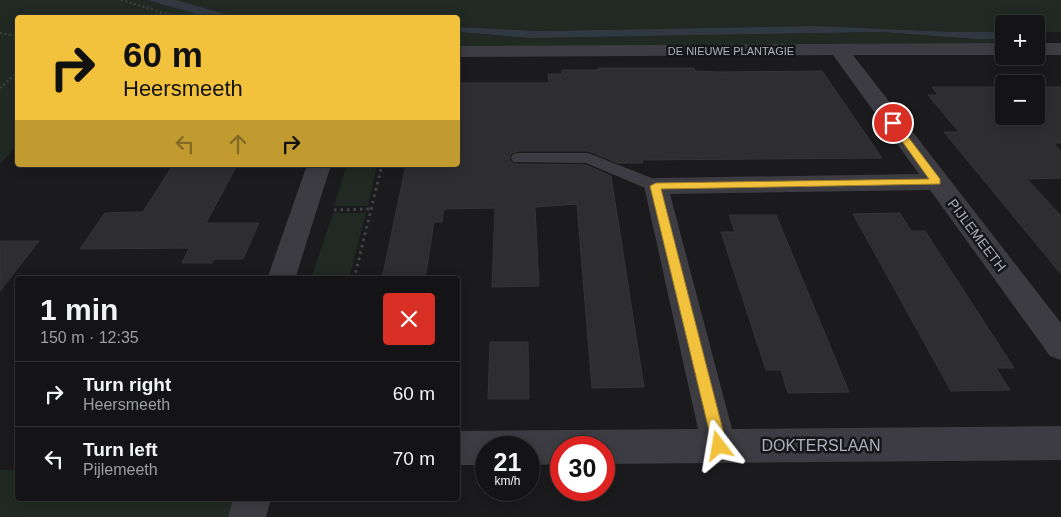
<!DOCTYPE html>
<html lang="en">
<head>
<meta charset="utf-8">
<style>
	body { margin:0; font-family:Helvetica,sans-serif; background:#212123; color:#f1f3f6; height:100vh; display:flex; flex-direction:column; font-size:19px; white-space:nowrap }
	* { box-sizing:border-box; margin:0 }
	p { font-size:16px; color:#9d9ea1 }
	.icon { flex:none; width:28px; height:28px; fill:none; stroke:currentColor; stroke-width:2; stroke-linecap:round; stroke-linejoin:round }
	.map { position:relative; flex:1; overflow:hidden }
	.panel { position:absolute; left:15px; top:276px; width:445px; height:225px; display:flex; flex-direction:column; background:#141416; border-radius:5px; box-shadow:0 2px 12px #0003,0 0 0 1px #333335 }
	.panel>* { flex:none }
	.guide { position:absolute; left:15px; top:15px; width:445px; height:152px; border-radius:5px; box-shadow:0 2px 12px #0003,0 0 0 1px #333335; background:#f3c23d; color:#111; overflow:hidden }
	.controls { position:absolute; left:995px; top:15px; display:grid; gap:10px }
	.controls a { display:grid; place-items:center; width:50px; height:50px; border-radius:5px; background:#141416; box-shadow:0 2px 12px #0003,0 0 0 1px #333335; font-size:25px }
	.speed { position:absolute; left:475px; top:436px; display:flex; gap:10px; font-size:25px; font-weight:700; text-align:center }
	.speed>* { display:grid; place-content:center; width:65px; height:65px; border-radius:50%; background:#141416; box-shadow:0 2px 12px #0003,0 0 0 1px #333335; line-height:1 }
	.speed small { font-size:12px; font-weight:400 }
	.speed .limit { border:8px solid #d22; background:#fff; color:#111 }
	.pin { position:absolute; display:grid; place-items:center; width:42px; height:42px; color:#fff; margin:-21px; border:2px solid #fff; border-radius:50%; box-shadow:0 1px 5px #0007 }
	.me { position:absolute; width:55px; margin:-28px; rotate:346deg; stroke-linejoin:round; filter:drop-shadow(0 0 4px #0008) }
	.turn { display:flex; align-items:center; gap:18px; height:105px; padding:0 25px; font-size:22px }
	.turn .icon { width:65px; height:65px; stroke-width:2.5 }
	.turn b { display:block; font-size:35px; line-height:42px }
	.lanes { display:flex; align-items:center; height:48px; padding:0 25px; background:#0003; justify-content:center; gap:25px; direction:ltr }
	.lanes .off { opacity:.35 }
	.round { display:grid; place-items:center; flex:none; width:52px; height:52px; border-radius:5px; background:#212123 }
	.head { display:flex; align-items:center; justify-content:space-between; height:85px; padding:0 25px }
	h1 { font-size:30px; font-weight:700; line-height:38px }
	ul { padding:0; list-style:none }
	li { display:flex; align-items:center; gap:15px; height:65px; padding:0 25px; border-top:1px solid #333335 }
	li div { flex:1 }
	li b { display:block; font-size:19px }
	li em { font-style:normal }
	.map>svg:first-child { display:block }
	.green { fill:#202922 }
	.water { fill:#303942 }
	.building { fill:#2e2e31; stroke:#353539 }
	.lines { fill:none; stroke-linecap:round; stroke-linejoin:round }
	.path-far1 { stroke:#424349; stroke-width:2; stroke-dasharray:2 2.5; stroke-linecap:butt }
	.path { stroke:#424349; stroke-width:3; stroke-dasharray:2.5 4; stroke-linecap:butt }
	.service { fill:#3c3c42; fill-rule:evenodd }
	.minor { fill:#3c3c42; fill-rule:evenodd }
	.route { fill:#f3c23d; stroke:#9e7e28 }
	.labels { text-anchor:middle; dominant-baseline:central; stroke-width:5; stroke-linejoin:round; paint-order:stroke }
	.far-street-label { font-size:11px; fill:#aeb1bd; stroke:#161618 }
	.street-label { font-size:14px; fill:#aeb1bd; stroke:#161618 }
	.near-street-label { font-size:16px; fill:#aeb1bd; stroke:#161618 }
</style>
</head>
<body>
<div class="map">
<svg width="1061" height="517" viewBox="0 0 1061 517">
	<rect width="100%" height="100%" fill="#1b1b1d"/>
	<path class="green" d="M 0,0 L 147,0 L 206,17 L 18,18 L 17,145 L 0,164 Z
		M 176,0 L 1061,0 L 1061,32 L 1036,32 L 1036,24 L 1004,24 L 1004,32 L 954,32 L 815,26 L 541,31 L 458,27 L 458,18 L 253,17 L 226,14 Z
		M 458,32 L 530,38 L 881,32 L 976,39 L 1004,39 L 1004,47 L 458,49 Z
		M 347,165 L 377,165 L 368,206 L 334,206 Z
		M 333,213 L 366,213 L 350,275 L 312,276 Z
		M 0,470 L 17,470 L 18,499 L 236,499 L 230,517 L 0,517 Z"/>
	<path class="water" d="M 147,0 L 176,0 L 226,14 L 253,17 L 206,17 Z
		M 815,26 L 954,32 L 1004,32 L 1004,39 L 976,39 L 881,32 L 530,38 L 458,32 L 458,27 L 541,31 Z"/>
	<path class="building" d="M 598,68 L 694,68 L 695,71 L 720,72 L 822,71 L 882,158 L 642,160 L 643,163 L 618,163 L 588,151 L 519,151 L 511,153 L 509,159 L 513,164 L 586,165 L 611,176 L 644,387 L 592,388 L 577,204 L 535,207 L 539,286 L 492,287 L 495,208 L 444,209 L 442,222 L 434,222 L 425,279 L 382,279 L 406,165 L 458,165 L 458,83 L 549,83 L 548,74 L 562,74 L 562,70 L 599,70 Z
		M 932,87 L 1004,87 L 1004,116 L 1036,116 L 1036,87 L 1061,87 L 1061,143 L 1053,143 L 1061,151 L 1061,178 L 1027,179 L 1061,216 L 1061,274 L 944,132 L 959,132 L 928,95 L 938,95 Z
		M 173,165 L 237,165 L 206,223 L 259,223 L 243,259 L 214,259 L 212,263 L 182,263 L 189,248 L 80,249 L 105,213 L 143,212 Z
		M 900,213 L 911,231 L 925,231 L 1014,368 L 996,368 L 1010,390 L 951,391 L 853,214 Z
		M 729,215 L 776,215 L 849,392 L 788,393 L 781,370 L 766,370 L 721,232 L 735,232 Z
		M 0,241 L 39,241 L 0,291 Z
		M 490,342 L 528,342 L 529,399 L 488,399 Z"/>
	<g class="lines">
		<path class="path-far1" d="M 121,0 L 161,12
			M 129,18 L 164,13 L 185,18
			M 0,33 L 18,36
			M 0,88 L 18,72"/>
		<path class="path" d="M 334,210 L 371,209
			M 354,279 L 382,165"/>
		<path class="service" d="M 519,153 L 588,153 L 662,182 L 664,186 L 662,190 L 656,191 L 650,190 L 586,163 L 513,162 L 511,158 L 513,154 Z"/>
		<path class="minor" d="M 1004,43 L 1004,55 L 853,55 L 1061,323 L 1061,360 L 1050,356 L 930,190 L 670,194 L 732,429 L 1061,426 L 1061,460 L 604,464 L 604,448 L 561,448 L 561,464 L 529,465 L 529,448 L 486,448 L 486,465 L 458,465 L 458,431 L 698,429 L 644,186 L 647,180 L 656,178 L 919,174 L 833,55 L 458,57 L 458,46 Z
			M 1036,43 L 1061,43 L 1061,55 L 1036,55 Z
			M 307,165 L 331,165 L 295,279 L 267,279 Z
			M 233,499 L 271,499 L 266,517 L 228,517 Z"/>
	</g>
	<path class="route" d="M 893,120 L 896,121 L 940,179 L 940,184 L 661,189 L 727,446 L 725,451 L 719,453 L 714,451 L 650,186 L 656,183 L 929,179 L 889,123 Z"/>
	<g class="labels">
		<g class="far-street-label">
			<text x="731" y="51">DE NIEUWE PLANTAGIE</text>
		</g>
		<g class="street-label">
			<text transform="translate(977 235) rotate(53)">PIJLEMEETH</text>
		</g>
		<g class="near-street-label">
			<text x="821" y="445">DOKTERSLAAN</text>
		</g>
	</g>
</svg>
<div class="controls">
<a>+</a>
<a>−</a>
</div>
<div class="speed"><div>21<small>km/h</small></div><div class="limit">30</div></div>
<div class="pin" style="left:893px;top:123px;background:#d93025"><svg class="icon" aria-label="arrive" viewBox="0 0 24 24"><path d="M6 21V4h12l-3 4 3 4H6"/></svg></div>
<svg class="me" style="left:719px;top:446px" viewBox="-20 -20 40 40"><path d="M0-17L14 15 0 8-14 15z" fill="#f3c23d" stroke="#fff" stroke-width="4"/></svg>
<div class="guide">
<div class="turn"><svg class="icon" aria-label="right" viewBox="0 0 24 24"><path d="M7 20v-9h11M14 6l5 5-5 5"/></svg><div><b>60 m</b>Heersmeeth</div></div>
<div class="lanes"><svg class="icon off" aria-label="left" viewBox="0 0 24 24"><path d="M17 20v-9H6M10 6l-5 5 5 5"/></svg><svg class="icon off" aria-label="ahead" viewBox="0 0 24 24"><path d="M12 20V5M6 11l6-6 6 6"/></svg><svg class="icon" aria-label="right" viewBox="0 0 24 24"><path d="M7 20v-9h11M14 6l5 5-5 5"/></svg></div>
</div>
<section class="panel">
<div class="head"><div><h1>1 min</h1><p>150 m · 12:35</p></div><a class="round" style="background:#d93025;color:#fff"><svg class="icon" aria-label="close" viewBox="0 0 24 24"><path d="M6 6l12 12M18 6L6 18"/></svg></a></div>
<ul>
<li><svg class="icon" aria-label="right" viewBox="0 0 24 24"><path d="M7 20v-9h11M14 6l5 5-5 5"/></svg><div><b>Turn right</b><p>Heersmeeth</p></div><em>60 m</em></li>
<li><svg class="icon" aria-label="left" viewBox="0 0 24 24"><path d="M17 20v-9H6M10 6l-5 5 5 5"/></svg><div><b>Turn left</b><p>Pijlemeeth</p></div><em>70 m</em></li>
</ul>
</section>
</div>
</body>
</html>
